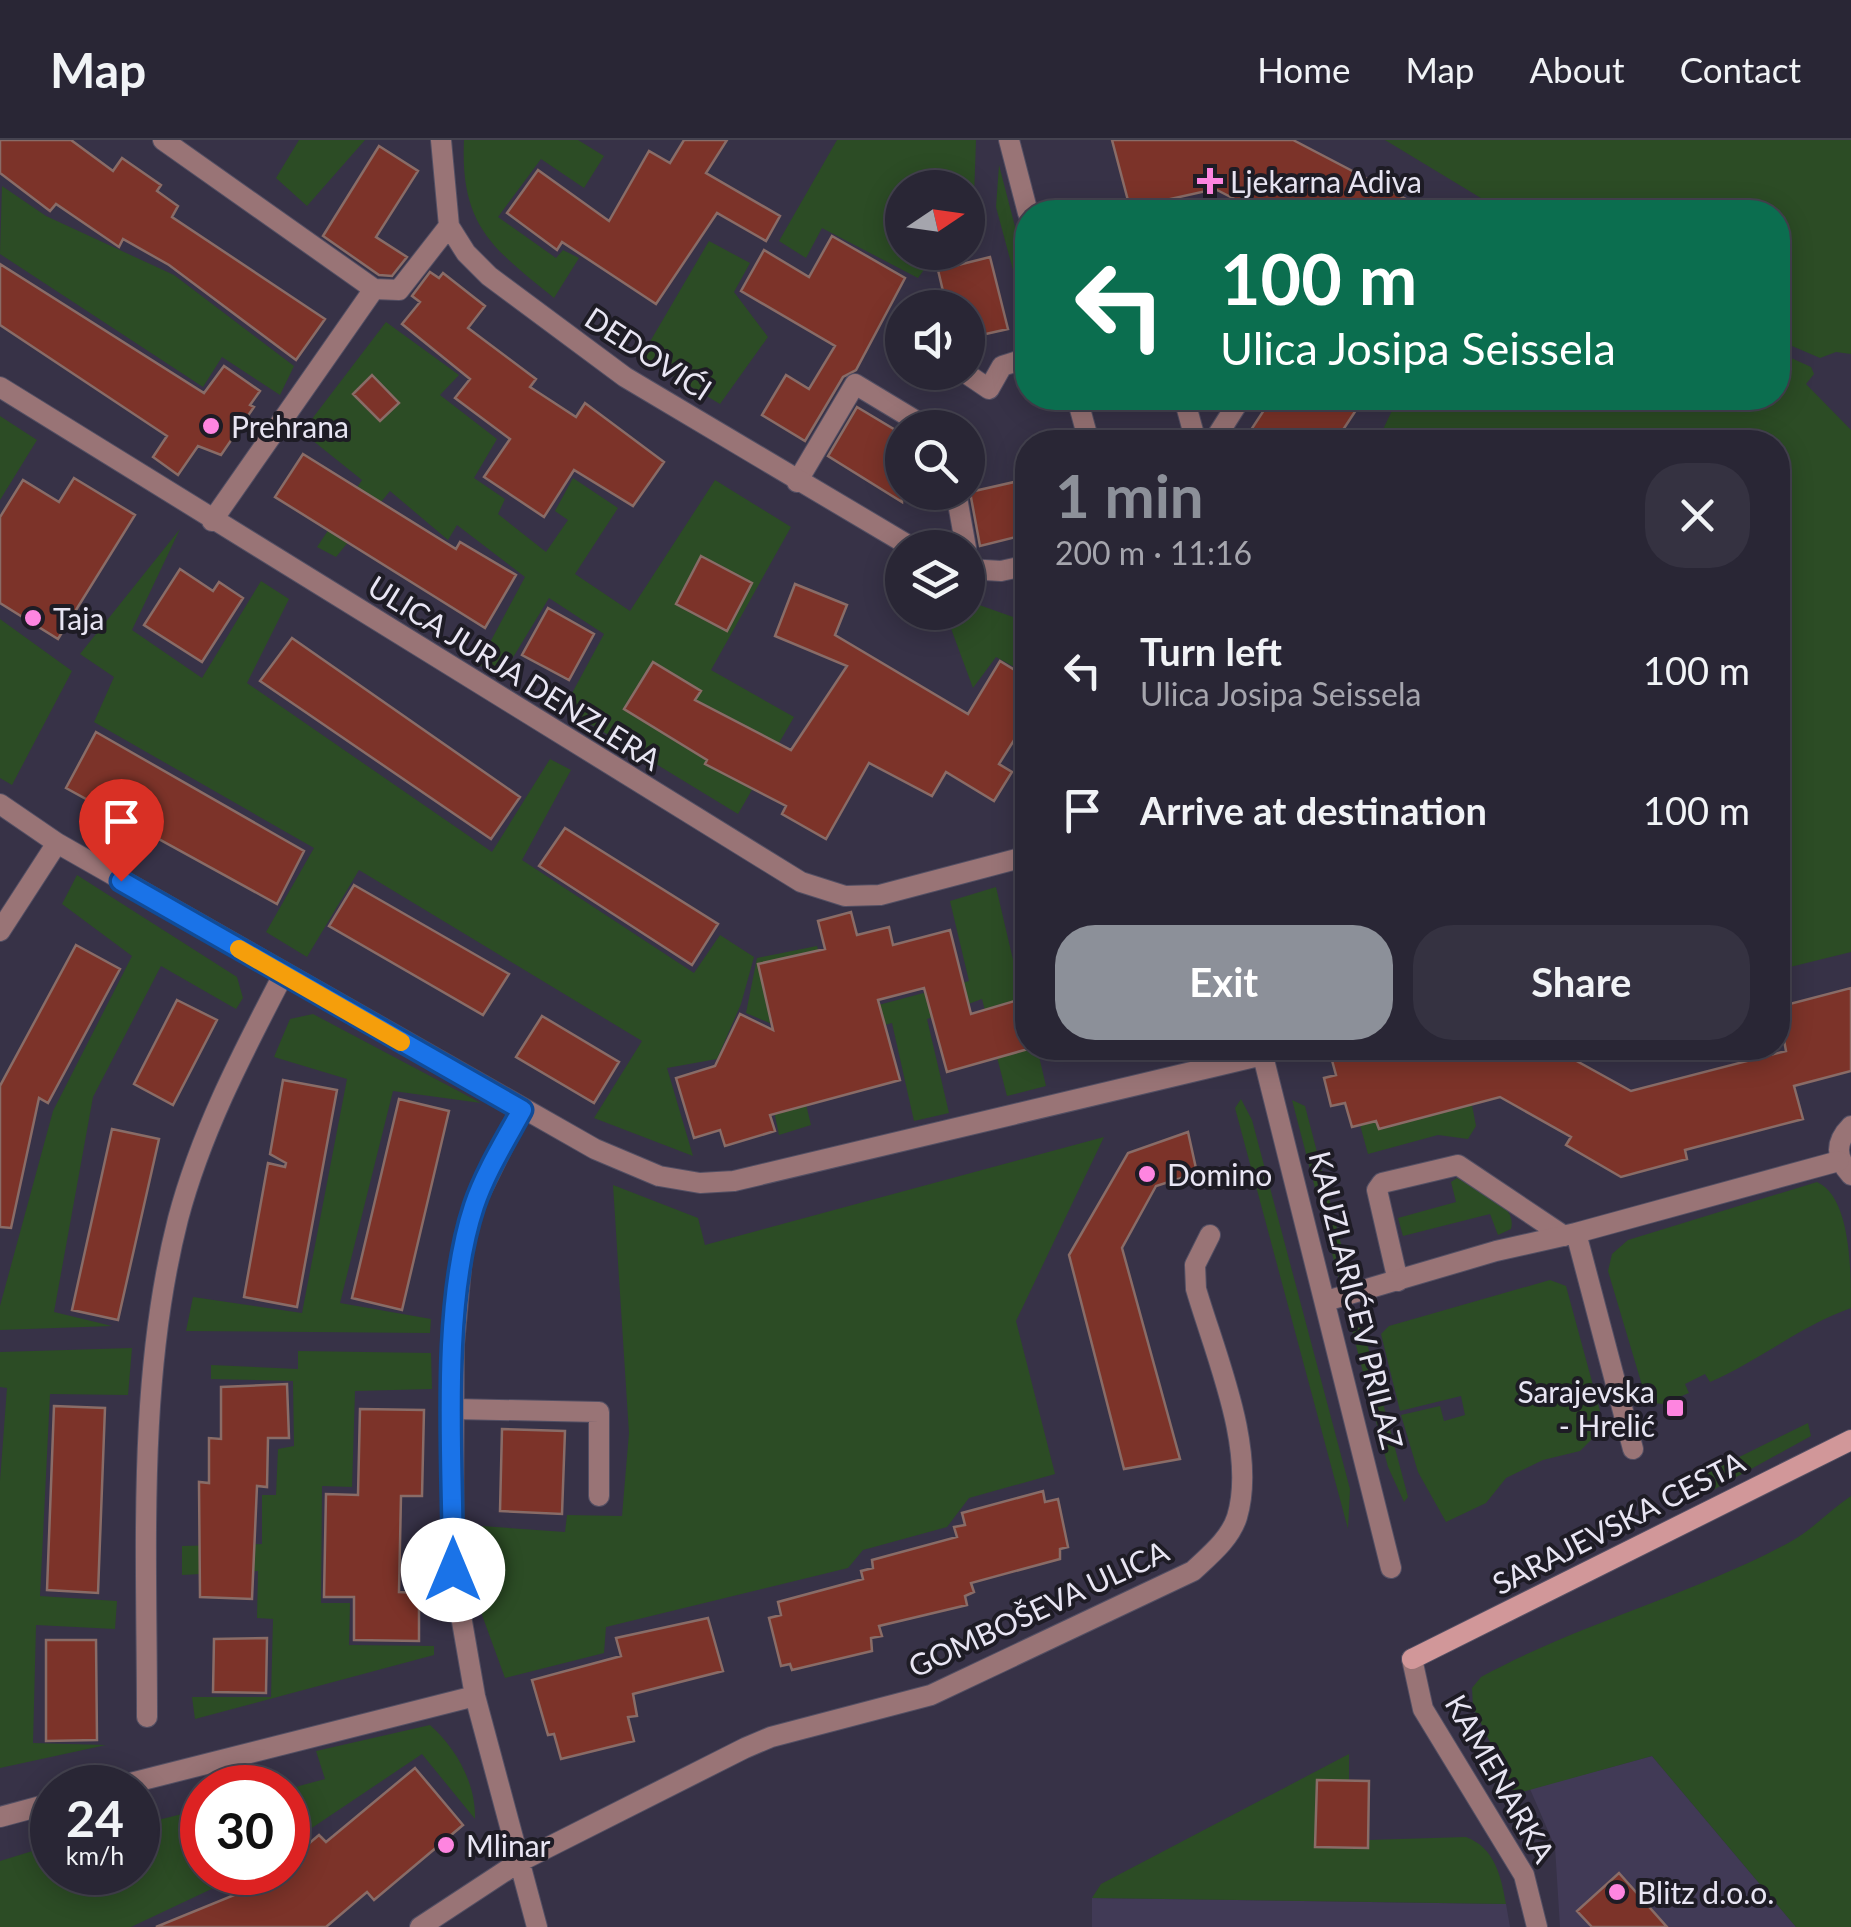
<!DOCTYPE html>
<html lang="en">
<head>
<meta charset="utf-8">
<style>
	body { margin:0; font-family:Lato,sans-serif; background:#353241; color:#f1f3f6; height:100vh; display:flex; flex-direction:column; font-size:38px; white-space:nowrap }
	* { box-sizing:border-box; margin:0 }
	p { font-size:32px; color:#a5a5ad }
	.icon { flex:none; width:55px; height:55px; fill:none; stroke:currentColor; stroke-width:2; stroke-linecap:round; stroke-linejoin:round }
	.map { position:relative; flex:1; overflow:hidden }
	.side { position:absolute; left:1015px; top:290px; width:775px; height:630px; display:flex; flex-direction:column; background:#292635; border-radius:40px; box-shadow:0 5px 25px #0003,0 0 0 2px #454350 }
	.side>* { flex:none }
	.hud { position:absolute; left:1015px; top:60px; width:775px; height:210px; border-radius:40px; box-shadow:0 5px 25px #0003,0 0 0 2px #454350; background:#0b6e4f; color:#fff; overflow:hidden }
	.needle { width:65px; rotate:77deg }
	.fabs { position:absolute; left:885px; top:30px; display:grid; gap:20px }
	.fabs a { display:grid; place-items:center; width:100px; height:100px; border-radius:50%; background:#292635; box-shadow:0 5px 25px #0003,0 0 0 2px #454350; font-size:50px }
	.speed { position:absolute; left:30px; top:1625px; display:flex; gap:20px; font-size:50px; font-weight:700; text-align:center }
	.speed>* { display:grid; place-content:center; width:130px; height:130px; border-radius:50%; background:#292635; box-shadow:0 5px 25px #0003,0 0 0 2px #454350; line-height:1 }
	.speed small { font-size:25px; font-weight:400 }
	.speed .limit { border:15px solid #d22; background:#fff; color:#111 }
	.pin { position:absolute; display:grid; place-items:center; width:85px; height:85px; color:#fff; margin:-102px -42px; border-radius:50% 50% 50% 0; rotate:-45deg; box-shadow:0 0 10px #0007 }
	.pin .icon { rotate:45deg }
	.me { position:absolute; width:110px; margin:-55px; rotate:0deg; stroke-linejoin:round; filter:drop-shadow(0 0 8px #0008) }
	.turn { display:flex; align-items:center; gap:35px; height:210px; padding:0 40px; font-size:45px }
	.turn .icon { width:130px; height:130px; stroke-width:2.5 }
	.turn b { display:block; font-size:70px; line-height:85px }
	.round { display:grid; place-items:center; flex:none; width:105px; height:105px; border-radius:40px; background:#353241 }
	.head { display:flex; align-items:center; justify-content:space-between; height:170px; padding:0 40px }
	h1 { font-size:60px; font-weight:700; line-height:75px; color:#8c9099 }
	.action { display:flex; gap:20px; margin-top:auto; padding:20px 40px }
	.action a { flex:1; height:115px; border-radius:40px; background:#8c9099; color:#fff; font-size:40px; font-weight:700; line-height:115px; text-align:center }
	.action a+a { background:#353241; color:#f1f3f6 }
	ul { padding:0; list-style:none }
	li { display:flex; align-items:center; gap:30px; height:140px; padding:0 40px }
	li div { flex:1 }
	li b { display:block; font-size:38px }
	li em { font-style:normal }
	header { display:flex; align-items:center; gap:60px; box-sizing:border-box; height:140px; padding:0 50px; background:#292635; border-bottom:2px solid #454350 }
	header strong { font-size:48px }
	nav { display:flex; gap:55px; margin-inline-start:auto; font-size:35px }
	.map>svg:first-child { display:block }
	.built { fill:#413a56 }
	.green { fill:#2c4c25 }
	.building { fill:#7c3329; stroke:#896c67; stroke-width:2.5 }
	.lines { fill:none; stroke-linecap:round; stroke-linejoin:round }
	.lane-casing { stroke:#534f63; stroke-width:22 }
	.street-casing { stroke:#534f63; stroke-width:22 }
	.secondary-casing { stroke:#534f63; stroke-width:22 }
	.lane { stroke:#997476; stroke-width:20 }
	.street { stroke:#997476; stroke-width:20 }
	.secondary { stroke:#d19799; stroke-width:20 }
	.route-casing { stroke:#114b97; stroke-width:25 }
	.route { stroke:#1a73e8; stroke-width:18 }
	.slow { stroke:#f59e0b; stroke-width:18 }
	.poi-dot { fill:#fe85e0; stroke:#1e1c25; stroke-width:4 }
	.labels { text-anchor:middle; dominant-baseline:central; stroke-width:8; stroke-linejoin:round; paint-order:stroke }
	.poi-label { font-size:30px; fill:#e8e5f3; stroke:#1e1c25; text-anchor:start }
	.street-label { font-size:30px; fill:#e8e5f3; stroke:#1e1c25 }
</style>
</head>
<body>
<header>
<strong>Map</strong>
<nav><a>Home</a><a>Map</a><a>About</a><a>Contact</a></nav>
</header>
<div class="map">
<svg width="1851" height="1787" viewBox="0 0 1851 1787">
	<rect width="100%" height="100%" fill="#373247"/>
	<path class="built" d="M 1652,1616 L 1796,1787 L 1560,1787 L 1555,1707 L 1530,1649 Z
		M 1092,1758 L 1506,1764 L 1510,1787 L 1092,1787 Z"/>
	<path class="green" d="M 299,0 L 365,0 L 307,66 L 276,38 Z
		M 464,0 L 578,0 L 604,16 L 584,48 L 541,19 L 498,77 L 556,118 L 563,110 L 579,118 L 554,158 C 492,108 460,85 464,0 Z
		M 837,0 L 976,0 L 974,57 L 968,67 L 968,48 L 902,48 L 902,112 L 936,113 L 918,138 L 822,88 L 806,118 L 779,101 Z
		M 1385,0 L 1851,0 L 1851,214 L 1836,212 L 1820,218 L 1778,200 L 1778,72 L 1504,72 Z
		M 999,25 L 1027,133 L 1027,182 L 996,67 Z
		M 2,46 L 46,76 L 174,135 L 294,226 L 280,255 L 222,217 L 203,247 L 0,114 Z
		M 709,101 L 750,123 L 734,152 L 768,197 L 720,264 L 641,217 Z
		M 386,182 L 459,235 L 440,255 L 497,299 L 474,338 L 505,359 L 498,374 L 546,412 L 568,380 L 555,371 L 573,338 L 618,368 L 575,434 L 630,471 L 715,340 L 791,387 L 711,530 L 794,577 L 738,674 L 564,568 L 604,494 L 549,458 L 503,534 L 478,525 L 525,437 L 457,385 L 448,400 L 390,351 L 336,417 L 317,407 L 362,340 L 302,292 Z
		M 1778,212 L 1811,227 L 1814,234 L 1806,244 L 1851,290 L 1851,812 L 1778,830 L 1778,302 L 1377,302 L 1398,258 L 1631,258 L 1650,268 L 1656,258 L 1778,258 Z
		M 0,276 L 37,300 L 0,360 Z
		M 180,389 L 132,490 L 202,538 L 261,441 L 289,459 L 247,543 L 492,712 L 550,619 L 571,630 L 522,720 L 694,833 L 720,795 L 754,817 L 741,864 L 717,919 L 667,928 L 693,1016 L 594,978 L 642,901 L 359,730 L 307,817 L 266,792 L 314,708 L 94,582 L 114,537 L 80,514 Z
		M 968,461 L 1027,482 L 1027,534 L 996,517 L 973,548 L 946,475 L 968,472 Z
		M 0,479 L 72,531 L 12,645 L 0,638 Z
		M 77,735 L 237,837 L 243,858 L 236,869 L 161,826 L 93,957 L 54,1172 L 112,1186 L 0,1190 L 0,1166 L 53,971 L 132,816 L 62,764 Z
		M 996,747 L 1014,824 L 1027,821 L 1028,908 L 1037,908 L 1046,946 L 1007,956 L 982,859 L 927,879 L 949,973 L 914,981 L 892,883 L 793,911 L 811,985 L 779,995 L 765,928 L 795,894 L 746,873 L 757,818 L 817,806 L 828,843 L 852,872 L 969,841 L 950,761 Z
		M 313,874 L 481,963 L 393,951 L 340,1163 L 431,1179 L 430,1193 L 186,1191 L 193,1157 L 302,1173 L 347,939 L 274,917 L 290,879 Z
		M 1241,959 L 1252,980 L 1350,1349 L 1348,1389 L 1235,968 Z
		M 1292,960 L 1305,966 L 1351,1142 L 1340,1144 Z
		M 1472,965 L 1476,986 L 1468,999 L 1438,995 L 1368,1014 L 1360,985 L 1376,981 L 1379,989 Z
		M 1104,997 L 1016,1181 L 1055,1334 L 969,1358 L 947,1387 L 863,1410 L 848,1428 L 606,1487 L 604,1513 L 505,1538 L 482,1475 L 482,1386 L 565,1392 L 567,1375 L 622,1376 L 629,1293 L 613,1045 L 698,1078 L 705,1105 Z
		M 1457,1038 C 1476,1049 1518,1063 1511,1089 L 1498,1095 L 1490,1074 L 1403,1096 L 1398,1078 L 1456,1062 L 1451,1042 Z
		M 1817,1042 C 1851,1057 1851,1131 1851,1168 C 1800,1186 1759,1221 1710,1242 L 1705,1234 L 1685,1244 L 1689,1253 L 1662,1264 L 1647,1262 L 1608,1131 L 1612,1114 L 1628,1100 Z
		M 1550,1140 L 1566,1146 L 1600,1271 L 1600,1291 L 1580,1311 L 1543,1320 L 1506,1338 L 1486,1363 L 1446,1382 L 1418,1332 L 1401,1275 L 1440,1266 L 1444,1281 L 1465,1275 L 1461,1256 L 1400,1271 L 1381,1194 L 1389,1186 Z
		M 1359,1173 L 1408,1357 L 1404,1362 L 1388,1327 L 1348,1175 Z
		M 132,1208 L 128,1255 L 50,1254 L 40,1456 L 117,1461 L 115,1489 L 36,1485 L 33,1603 L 106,1605 L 0,1628 L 0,1341 L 7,1248 L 0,1247 L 0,1212 Z
		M 298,1211 L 431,1213 L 432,1249 L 355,1251 L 352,1347 L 322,1346 L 321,1463 L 350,1463 L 349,1505 L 434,1506 L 434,1515 L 195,1579 L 192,1557 L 271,1557 L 273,1479 L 257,1478 L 258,1431 L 182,1435 L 182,1406 L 262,1404 L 262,1355 L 276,1355 L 278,1309 L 294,1306 L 293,1241 L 211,1239 L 211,1225 L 298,1229 Z
		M 1808,1283 L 1811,1296 L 1713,1350 L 1707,1333 Z
		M 1851,1356 L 1851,1787 L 1796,1787 L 1652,1616 L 1515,1654 L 1473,1567 L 1472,1548 L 1481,1537 C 1580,1483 1690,1456 1790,1402 C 1812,1390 1830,1370 1851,1356 Z
		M 430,1585 C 456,1608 476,1643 475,1679 L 422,1614 L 288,1704 L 288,1649 L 325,1639 L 316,1611 Z
		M 1349,1614 L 1349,1641 L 1317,1641 L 1316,1707 L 1367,1708 L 1368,1700 L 1466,1697 C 1495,1708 1501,1736 1506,1764 L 1092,1758 L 1101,1744 Z
		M 202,1669 L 202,1732 L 244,1733 L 239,1736 L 131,1787 L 0,1787 L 0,1721 L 52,1705 L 52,1732 L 138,1732 L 138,1685 Z"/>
	<path class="building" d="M 0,0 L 71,0 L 113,31 L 122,18 L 161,45 L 157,51 L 178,66 L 172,77 L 325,179 L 296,220 L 169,125 L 123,99 L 119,107 L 56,64 L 50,71 L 0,33 Z
		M 684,0 L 727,0 L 706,33 L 780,76 L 766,101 L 717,73 L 656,164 L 562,102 L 557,110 L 507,73 L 538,30 L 609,81 L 649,11 L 670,23 Z
		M 1112,0 L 1293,0 L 1431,72 L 1260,72 L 1215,49 L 1130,68 Z
		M 379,6 L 418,31 L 376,97 L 407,117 L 392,136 L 379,135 L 323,96 Z
		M 832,96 L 905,138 L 856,230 L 843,237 L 805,301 L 762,275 L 786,235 L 809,249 L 835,206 L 741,151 L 764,110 L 809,137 Z
		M 990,117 L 1008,189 L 968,198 L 968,168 L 947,168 L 938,130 Z
		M 0,124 L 204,253 L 224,226 L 260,251 L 250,265 L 254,267 L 221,315 L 198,306 L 178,335 L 153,317 L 167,296 L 0,185 Z
		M 430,132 L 439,138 L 443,133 L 485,166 L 468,188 L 536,239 L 530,247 L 576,277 L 585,263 L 664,322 L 633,366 L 574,330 L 544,377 L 484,337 L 510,299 L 455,258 L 470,239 L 402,184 L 420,162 L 412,156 Z
		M 372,235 L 399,263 L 380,281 L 353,254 Z
		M 1272,258 L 1364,258 L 1335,302 L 1243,302 Z
		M 857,267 L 902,294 L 902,362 L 828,316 Z
		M 303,314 L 456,409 L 460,402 L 516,435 L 485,488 L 275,357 Z
		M 74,338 L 135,375 L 58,499 L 0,463 L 0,377 L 23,340 L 59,362 Z
		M 1023,340 L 1028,394 L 980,406 L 970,352 Z
		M 701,416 L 752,443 L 727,491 L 676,464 Z
		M 180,429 L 213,451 L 219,442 L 243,458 L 202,522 L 144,485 Z
		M 795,444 L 847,465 L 835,495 L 968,574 L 1000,521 L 1028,538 L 1028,578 L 999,624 L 1012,632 L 994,661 L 946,632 L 932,656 L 869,623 L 826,699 L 782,674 L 786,666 L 705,624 L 707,620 L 624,569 L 653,522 L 701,551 L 695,560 L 791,610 L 847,526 L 775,496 Z
		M 548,468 L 594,494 L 569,540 L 522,515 Z
		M 292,498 L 520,657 L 491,699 L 260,541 Z
		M 96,592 L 304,711 L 277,764 L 66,648 Z
		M 565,688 L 718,784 L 692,825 L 539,726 Z
		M 354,745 L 509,834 L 483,875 L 329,786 Z
		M 851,772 L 857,795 L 889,787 L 893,805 L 950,790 L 971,874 L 1028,857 L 1028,909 L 947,932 L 924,848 L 878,860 L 900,940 L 770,975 L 775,991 L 725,1006 L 720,990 L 694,998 L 676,938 L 715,926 L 740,874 L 773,890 L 758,824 L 825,809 L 818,781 Z
		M 76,805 L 120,829 L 48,963 L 39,958 L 11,1088 L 0,1087 L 0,946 Z
		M 1851,848 L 1851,931 L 1794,946 L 1803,979 L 1685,1010 L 1687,1019 L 1621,1037 L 1566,1005 L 1571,997 L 1500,957 L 1379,989 L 1376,981 L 1352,987 L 1345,963 L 1331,966 L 1324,938 L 1336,935 L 1330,913 L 1350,908 L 1553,908 L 1631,951 L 1786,911 L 1778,867 Z
		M 177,860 L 217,880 L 173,965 L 134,944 Z
		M 542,876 L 619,922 L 594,963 L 516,917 Z
		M 283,940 L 337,950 L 297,1167 L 244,1157 L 268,1023 L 285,1027 L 286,1023 L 270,1014 Z
		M 399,959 L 449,971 L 402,1170 L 352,1158 Z
		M 112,989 L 159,999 L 118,1180 L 72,1170 Z
		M 1188,992 L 1197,1033 L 1156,1046 L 1122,1108 L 1180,1319 L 1124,1329 L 1069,1115 L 1128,1013 Z
		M 287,1244 L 289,1298 L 268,1298 L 267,1347 L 257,1346 L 252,1459 L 200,1457 L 199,1342 L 209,1343 L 209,1298 L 221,1299 L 221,1247 Z
		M 54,1266 L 105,1268 L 98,1453 L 47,1450 Z
		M 360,1269 L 424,1270 L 422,1356 L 401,1356 L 399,1452 L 419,1453 L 419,1501 L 354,1500 L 354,1457 L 324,1457 L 326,1354 L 358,1355 Z
		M 502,1289 L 565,1291 L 562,1374 L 500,1371 Z
		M 1043,1351 L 1045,1362 L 1058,1359 L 1068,1407 L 1060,1409 L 1060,1419 L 971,1443 L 974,1452 L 965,1456 L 967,1465 L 879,1486 L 882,1496 L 871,1498 L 872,1511 L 792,1530 L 790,1524 L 781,1526 L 769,1478 L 781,1475 L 778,1462 L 863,1439 L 861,1431 L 873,1428 L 872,1420 L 957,1397 L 954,1387 L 965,1385 L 962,1373 Z
		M 708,1478 L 723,1531 L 633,1554 L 637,1576 L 628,1577 L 634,1601 L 561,1619 L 554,1594 L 548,1595 L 532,1540 L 621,1516 L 616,1498 Z
		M 267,1498 L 266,1553 L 213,1552 L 214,1499 Z
		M 46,1500 L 96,1500 L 97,1600 L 46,1601 Z
		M 415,1628 L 463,1685 L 374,1760 L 367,1752 L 326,1787 L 156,1787 L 261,1744 L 274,1732 L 288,1732 L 288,1721 L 319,1695 L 326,1702 Z
		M 1317,1640 L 1369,1641 L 1368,1708 L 1315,1707 Z
		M 1619,1733 L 1667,1787 L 1592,1787 L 1577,1771 Z"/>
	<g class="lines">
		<defs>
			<path id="lane" d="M 900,191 L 902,192
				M 964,232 L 989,249 L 1002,226 L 1028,218
				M 1184,258 L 1196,302
				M 1213,302 L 1241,258
				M 968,311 L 975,316 L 968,328
				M 797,342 L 855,244 L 928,288
				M 956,352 L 966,408
				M 1851,986 C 1834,1003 1836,1018 1851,1035
				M 1398,1141 L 1377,1050 L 1382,1043 L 1458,1025 L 1564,1096
				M 454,1269 L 599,1272 L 599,1356"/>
			<path id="street" d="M 163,0 L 374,149
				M 441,0 L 449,86 L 466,113 L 489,136 L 625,237 L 913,408
				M 1009,0 L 1028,73
				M 374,149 L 399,150 L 449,86
				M 0,247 L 801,742 L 845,756 L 880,755 L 1028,716
				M 1077,258 L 1089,302
				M 212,381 L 374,149
				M 968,429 L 1001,431 L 1028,425
				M 0,664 L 57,703 L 595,1009 L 659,1036 L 700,1043 L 734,1041 L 1263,915
				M 0,791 L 57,703
				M 1261,908 L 1391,1428
				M 521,970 L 475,1063 L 463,1107 L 454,1204 L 453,1430 L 475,1556 L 537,1787
				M 1326,1161 L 1496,1111 L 1576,1093
				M 1633,1309 L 1576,1093 L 1839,1021
				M 1412,1519 L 1423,1569 L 1524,1735 L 1537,1787
				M 147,1577 C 147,1411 137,1240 178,1079 C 201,992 242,914 283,835
				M 111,1648 L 475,1556
				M 0,1677 L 52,1663
				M 420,1787 L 519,1722 L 745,1608 L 771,1597 L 931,1555 L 1193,1431 C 1210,1415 1230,1399 1237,1377 C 1257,1310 1215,1214 1196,1149 L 1195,1125 L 1210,1095"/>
			<path id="secondary" d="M 1412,1519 L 1851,1300"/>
		</defs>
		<use href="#lane" class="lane-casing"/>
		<use href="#street" class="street-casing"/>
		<use href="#secondary" class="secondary-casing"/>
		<use href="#lane" class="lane"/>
		<use href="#street" class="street"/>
		<use href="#secondary" class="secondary"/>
	</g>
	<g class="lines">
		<defs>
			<path id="route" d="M 121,741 L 522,970 C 505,1001 485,1033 474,1066 C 440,1169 453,1321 453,1430"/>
		</defs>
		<use href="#route" class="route-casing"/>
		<use href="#route" class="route"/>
		<path class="slow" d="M 239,809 L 401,902"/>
	</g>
	<g class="poi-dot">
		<path d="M1205 26h10v10h10v10h-10v10h-10v-10h-10v-10h10z"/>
		<circle cx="211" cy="286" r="10"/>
		<circle cx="33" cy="478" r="10"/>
		<circle cx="1147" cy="1034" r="10"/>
		<rect x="1665" y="1258" width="20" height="20" rx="5"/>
		<circle cx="446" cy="1705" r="10"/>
		<circle cx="1617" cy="1752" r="10"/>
	</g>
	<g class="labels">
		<g class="poi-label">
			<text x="1230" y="41">Ljekarna Adiva</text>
			<text x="231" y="286">Prehrana</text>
			<text x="53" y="478">Taja</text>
			<text x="1167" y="1034">Domino</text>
			<text x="1655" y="1251" text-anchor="end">Sarajevska<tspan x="1655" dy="34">- Hrelić</tspan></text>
			<text x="466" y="1705">Mlinar</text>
			<text x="1637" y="1752">Blitz d.o.o.</text>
		</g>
		<g class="street-label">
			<text transform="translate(649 213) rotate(33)">DEDOVIĆI</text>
			<text transform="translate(515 532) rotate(32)">ULICA JURJA DENZLERA</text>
			<text transform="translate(1357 1160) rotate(76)">KAUZLARIĆEV PRILAZ</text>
			<text transform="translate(1618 1382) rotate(-27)">SARAJEVSKA CESTA</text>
			<text transform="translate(1038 1468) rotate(-25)">GOMBOŠEVA ULICA</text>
			<text transform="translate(1501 1638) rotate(60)">KAMENARKA</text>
		</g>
	</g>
</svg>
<div class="fabs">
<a><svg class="needle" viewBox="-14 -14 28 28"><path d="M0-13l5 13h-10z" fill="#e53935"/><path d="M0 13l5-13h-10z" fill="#a5a5ad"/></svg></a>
<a><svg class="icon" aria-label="sound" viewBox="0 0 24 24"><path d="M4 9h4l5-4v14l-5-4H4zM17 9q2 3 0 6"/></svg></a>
<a><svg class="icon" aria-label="search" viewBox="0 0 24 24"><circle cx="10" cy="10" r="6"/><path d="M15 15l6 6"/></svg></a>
<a><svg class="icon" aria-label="layers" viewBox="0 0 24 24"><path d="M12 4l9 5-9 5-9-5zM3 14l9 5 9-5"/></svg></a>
</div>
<div class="speed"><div>24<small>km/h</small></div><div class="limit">30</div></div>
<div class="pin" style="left:121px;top:741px;background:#d93025"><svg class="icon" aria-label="arrive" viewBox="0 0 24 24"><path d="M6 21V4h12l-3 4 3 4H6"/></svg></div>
<svg class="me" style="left:453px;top:1430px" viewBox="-20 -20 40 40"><circle r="19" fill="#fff"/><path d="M0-13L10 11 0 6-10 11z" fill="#1a73e8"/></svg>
<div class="hud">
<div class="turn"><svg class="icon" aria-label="left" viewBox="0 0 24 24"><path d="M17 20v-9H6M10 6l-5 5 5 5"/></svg><div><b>100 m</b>Ulica Josipa Seissela</div></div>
</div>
<section class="side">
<div class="head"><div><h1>1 min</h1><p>200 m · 11:16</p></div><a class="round"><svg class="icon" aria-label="close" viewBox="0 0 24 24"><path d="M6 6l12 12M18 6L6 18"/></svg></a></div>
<ul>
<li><svg class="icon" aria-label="left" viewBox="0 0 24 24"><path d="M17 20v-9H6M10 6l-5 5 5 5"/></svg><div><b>Turn left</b><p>Ulica Josipa Seissela</p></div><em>100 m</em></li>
<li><svg class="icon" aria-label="arrive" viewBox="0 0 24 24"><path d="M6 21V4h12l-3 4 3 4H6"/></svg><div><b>Arrive at destination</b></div><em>100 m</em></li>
</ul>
<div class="action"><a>Exit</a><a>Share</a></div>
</section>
</div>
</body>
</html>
